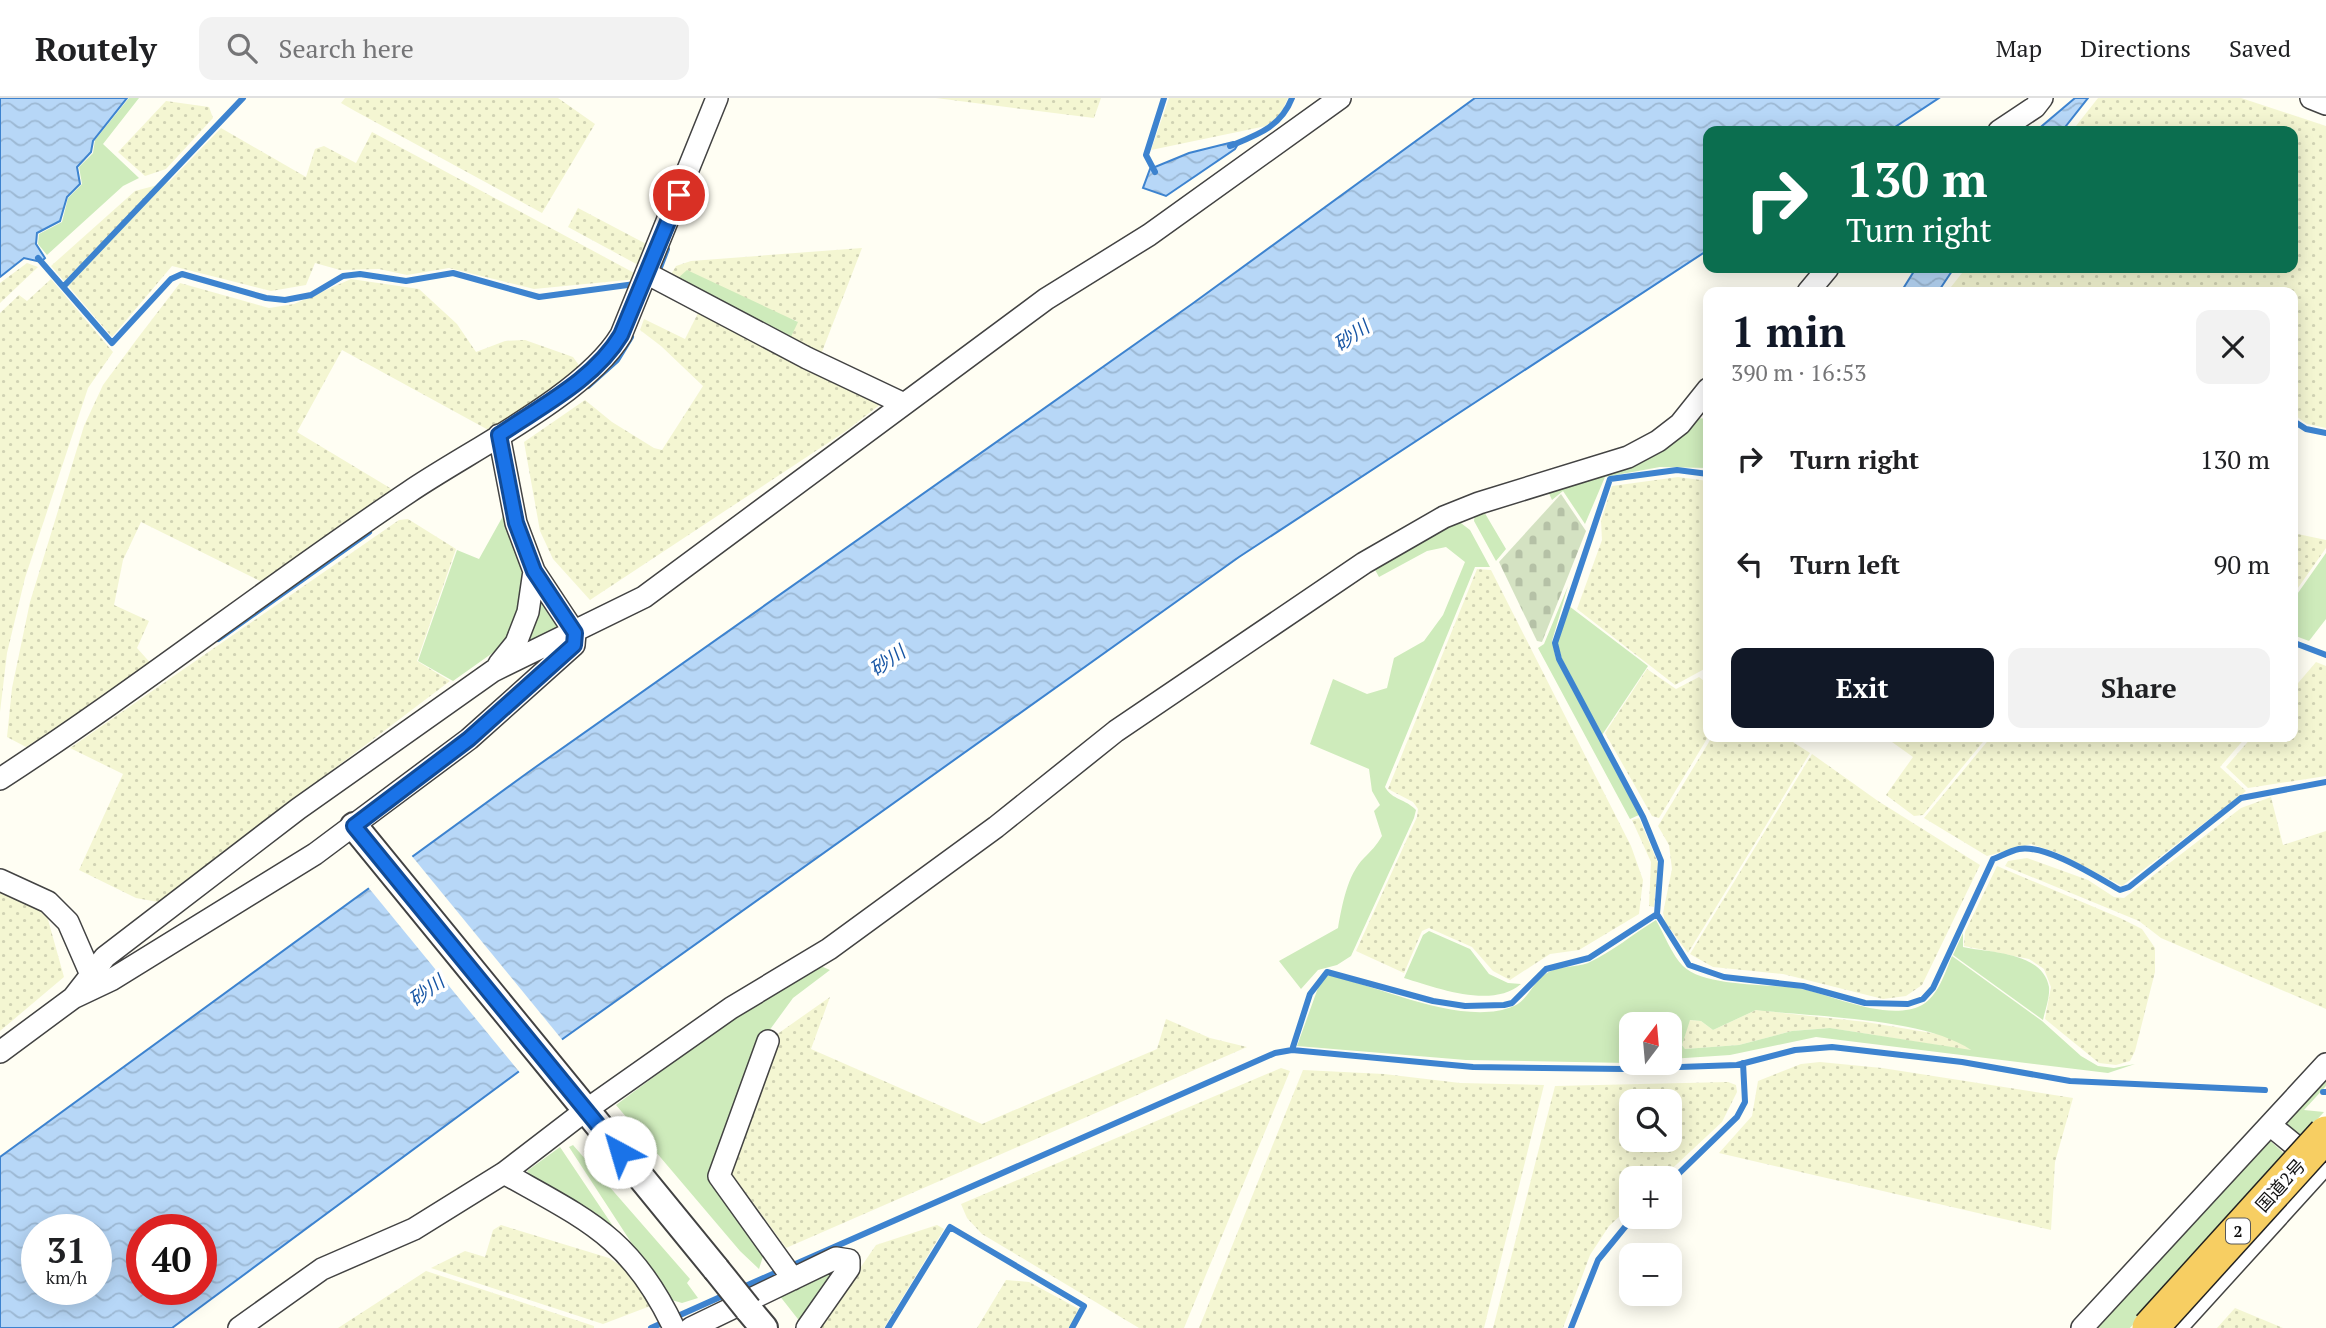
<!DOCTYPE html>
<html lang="en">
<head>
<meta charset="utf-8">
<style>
	body { margin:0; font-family:"PT Serif","Noto Sans JP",serif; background:#f2f2f2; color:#202124; height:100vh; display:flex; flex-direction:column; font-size:26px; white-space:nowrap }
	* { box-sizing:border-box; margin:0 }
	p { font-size:23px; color:#757577 }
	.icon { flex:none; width:38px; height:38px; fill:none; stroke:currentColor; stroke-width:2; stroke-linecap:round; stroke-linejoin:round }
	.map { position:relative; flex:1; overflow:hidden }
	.sheet { position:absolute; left:1703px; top:189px; width:595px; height:455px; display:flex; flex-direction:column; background:#fff; border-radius:14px; box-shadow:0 4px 18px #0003 }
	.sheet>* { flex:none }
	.hud { position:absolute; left:1703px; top:28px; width:595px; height:147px; border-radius:14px; box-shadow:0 4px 18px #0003; background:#0b6e4f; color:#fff; overflow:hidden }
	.needle { width:46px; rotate:16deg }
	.controls { position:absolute; left:1619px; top:914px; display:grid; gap:14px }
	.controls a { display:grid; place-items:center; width:63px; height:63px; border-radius:14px; background:#fff; box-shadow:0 4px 18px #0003; font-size:35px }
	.speed { position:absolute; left:21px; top:1116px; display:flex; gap:14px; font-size:35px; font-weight:700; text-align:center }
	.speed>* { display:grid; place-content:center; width:91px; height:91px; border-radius:50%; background:#fff; box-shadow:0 4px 18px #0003; line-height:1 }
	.speed small { font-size:18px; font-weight:400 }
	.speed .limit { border:10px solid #d22; background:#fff; color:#111 }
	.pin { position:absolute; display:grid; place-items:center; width:60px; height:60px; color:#fff; margin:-30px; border:4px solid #fff; border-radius:50%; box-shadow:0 2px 7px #0007 }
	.me { position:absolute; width:77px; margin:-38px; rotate:321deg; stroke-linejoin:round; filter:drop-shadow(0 0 5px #0008) }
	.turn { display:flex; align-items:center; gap:24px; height:147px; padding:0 28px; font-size:32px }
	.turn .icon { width:91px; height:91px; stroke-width:2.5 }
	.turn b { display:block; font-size:49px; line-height:60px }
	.round { display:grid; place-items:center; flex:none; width:74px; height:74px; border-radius:14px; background:#f2f2f2 }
	.overview { display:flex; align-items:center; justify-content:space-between; height:119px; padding:0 28px }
	h1 { font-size:42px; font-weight:800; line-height:52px; color:#111827 }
	.action { display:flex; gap:14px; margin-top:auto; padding:14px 28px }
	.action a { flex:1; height:80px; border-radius:14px; background:#111827; color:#fff; font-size:28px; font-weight:800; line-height:80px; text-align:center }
	.action a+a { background:#f2f2f2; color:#202124 }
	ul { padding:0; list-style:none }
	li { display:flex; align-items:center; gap:21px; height:105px; padding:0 28px }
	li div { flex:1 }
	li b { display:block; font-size:26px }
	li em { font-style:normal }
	header { display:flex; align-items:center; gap:42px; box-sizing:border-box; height:98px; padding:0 35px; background:#fff; border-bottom:2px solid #e0e0e0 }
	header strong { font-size:33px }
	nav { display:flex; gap:38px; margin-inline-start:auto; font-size:24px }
	.search { width:490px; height:63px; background:#f2f2f2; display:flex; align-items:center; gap:18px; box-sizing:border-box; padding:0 24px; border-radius:14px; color:#757577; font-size:26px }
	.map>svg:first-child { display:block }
	.farmland { fill:url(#farmland-dots); fill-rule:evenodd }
	.grass { fill:#ceebbb; fill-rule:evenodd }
	.cemetery { fill:url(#cemetery-stones) }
	.water { fill:url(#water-waves); stroke:#3d83cf; stroke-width:2; fill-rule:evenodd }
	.pier { fill:#fffef3 }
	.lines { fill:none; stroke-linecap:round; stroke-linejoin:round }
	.stream { stroke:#3d83cf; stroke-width:6 }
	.minor-casing { stroke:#434343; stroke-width:24 }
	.tertiary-casing { stroke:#434343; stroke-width:30 }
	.minor { stroke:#fff; stroke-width:21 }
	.tertiary { stroke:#fff; stroke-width:26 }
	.tertiary-bridge-casing { stroke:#434343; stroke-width:30; stroke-linecap:butt }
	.trunk-bridge-casing { stroke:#212121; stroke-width:38; stroke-linecap:butt }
	.tertiary-bridge { stroke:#fff; stroke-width:26 }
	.trunk-bridge { stroke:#f7ce62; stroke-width:35 }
	.route-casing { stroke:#114b97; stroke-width:18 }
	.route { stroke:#1a73e8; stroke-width:12 }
	.labels { text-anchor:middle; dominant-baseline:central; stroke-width:7; stroke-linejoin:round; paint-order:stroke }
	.shield { fill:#fff; stroke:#585858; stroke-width:2 }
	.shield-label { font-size:16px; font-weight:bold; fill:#101010 }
	.street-label { font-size:18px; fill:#101010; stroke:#fff }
	.water-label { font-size:19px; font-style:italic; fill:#1755a4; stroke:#fff }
</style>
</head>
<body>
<header>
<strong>Routely</strong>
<div class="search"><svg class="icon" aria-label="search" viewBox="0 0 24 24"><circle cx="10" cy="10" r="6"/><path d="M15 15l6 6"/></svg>Search here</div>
<nav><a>Map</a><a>Directions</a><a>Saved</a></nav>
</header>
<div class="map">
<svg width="2326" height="1230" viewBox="0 0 2326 1230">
	<defs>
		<pattern id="farmland-dots" width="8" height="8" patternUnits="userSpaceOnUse" patternTransform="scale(1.75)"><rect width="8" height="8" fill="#f4f6d2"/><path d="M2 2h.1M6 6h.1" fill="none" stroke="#d0d2b3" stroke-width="1.8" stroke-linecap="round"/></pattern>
		<pattern id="cemetery-stones" width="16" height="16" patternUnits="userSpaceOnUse" patternTransform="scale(1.75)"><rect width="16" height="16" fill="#d4e2c2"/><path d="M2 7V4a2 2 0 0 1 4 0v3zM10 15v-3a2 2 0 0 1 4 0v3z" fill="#b5c1a6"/></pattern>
		<pattern id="water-waves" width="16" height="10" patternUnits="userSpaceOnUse" patternTransform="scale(1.75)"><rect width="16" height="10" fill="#b7d7f7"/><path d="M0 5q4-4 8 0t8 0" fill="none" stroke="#9cb8d3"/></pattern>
	</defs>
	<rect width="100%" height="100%" fill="#fffef3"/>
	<path class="farmland" d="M 345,0 L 558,0 L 595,26 L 542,115 L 355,13 L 341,5 Z
		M 936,0 L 1101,0 L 1094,20 Z
		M 1169,0 L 1288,0 L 1280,17 L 1266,28 L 1151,52 Z
		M 2098,0 L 2241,0 L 2326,28 L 2326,330 L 2307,326 L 2293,316 L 2292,194 L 1947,194 L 1966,170 L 2292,170 L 2292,33 L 2072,33 Z
		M 166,3 L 209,9 L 213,20 L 166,71 L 145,78 L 118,54 Z
		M 221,30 L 306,79 L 315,51 L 324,48 L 356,65 L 372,34 L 638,177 L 637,181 L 534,191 L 449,170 L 407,177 L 379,171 L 340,172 L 315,165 L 306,187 L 271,193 L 172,168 L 112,239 L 51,168 L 135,93 L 169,84 Z
		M 578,110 L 650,148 L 640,168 L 568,129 Z
		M 862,150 L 820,259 L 789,243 L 797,223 L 670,178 L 676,168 L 691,163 Z
		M 27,165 L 38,169 L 0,205 L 0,185 Z
		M 51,181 L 113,254 L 88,290 L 25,480 L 7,555 L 0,614 L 0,215 L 19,197 L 27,203 Z
		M 351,181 L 419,191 L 457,226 L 476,254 L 505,243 L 525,242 L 573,259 L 581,270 L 492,334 L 342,252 L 297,334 L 390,390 L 396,397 L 268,487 L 141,424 L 123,462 L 114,507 L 149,523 L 137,550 L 154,569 L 26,649 L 7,639 L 12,590 L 30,504 L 84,328 L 103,287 L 137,241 L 180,185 L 269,210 L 294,206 Z
		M 701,209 L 882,305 L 846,333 L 590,502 L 553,461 L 540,433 L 524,344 L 585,302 L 612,324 L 654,350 L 662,352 L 703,288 L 661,248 L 640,232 L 644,221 L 685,241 Z
		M 1678,379 L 1708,383 L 1708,569 L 1675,587 L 1577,511 L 1602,442 L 1601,423 L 1612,388 Z
		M 408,421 L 456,451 L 417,563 L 450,583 L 158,804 L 136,800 L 79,772 L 123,676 L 70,650 L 399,422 Z
		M 2293,435 L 2326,442 L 2326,450 L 2293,497 Z
		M 1477,471 L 1491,472 L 1631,748 L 1643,782 L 1639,816 L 1579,852 L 1550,856 L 1510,882 L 1493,873 L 1472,849 L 1429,830 L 1422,833 L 1404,875 L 1356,853 L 1417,719 L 1418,711 L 1413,704 L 1388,691 Z
		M 2316,564 L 2326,568 L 2326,678 L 2248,690 L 2226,669 L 2252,639 L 2292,639 L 2293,591 Z
		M 1647,571 L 1676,591 L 1699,579 L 1708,586 L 1708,639 L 1659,720 L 1652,718 L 1605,635 Z
		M 1712,639 L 1785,639 L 1810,655 L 1688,855 L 1665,824 L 1663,815 L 1672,771 L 1669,747 L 1658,728 Z
		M 1885,639 L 1987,639 L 1923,717 L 1914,718 L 1886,697 L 1913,659 Z
		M 1991,639 L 2246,639 L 2220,669 L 2246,693 L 2122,788 L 2058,755 L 2031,746 L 1987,758 L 1924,720 Z
		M 1812,656 L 1878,703 L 1980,767 L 1922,887 L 1906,898 L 1883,901 L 1783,876 L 1713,869 L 1690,856 Z
		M 2271,699 L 2283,747 L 2326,733 L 2326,911 L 2161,840 L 2139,823 L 2005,768 L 2008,763 L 2027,760 L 2088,782 L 2114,799 L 2124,800 L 2241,710 Z
		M 1639,720 L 1658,765 L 1654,809 L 1649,808 L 1651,764 L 1632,722 Z
		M 1997,768 L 2120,820 L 2142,831 L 2155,850 L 2155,874 L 2135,953 L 2130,963 L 2116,967 L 2099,965 L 2045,921 L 2051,889 L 2044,871 L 2029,861 L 1964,848 L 1965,834 Z
		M 0,791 L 37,808 L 47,818 L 64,879 L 0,933 Z
		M 830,899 L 811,951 L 982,1026 L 1157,951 L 1166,921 L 1210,940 L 1247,949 L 786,1150 L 727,1069 L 776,937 Z
		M 1756,912 L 1866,924 L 1949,938 L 1973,953 L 1830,930 L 1792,933 L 1739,947 L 1685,951 L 1682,947 L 1689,922 L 1701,923 L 1713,932 Z
		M 1820,964 L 1882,970 L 2073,1000 L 2055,1064 L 2051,1132 L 1719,1055 L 1752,1018 L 1758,983 L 1801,966 Z
		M 1281,970 L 1290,973 L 1184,1230 L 1139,1230 L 982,1136 L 967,1120 L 961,1106 Z
		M 1303,972 L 1384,976 L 1460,985 L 1544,987 L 1484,1230 L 1199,1230 Z
		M 1728,984 L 1736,987 L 1737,994 L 1722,1024 L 1662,1080 L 1631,1080 L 1631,1108 L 1609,1128 L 1590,1157 L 1563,1230 L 1493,1230 L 1555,988 ZM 1631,1003 L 1670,1003 L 1670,1041 L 1631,1041 Z
		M 501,1127 L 609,1160 L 634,1177 L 653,1207 L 603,1226 L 431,1170 L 465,1153 L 485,1159 L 493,1132 Z
		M 937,1127 L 944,1131 L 884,1230 L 819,1230 L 876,1147 Z
		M 426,1173 L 594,1228 L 594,1230 L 338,1230 Z
		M 1006,1182 L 1029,1184 L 1081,1212 L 1071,1230 L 977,1230 Z
		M 2235,1210 L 2283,1230 L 2217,1230 Z"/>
	<path class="grass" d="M 129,0 L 139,0 L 103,46 L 139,80 L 123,88 L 47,157 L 38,146 L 39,136 L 62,124 L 68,100 L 82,86 L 79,69 L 93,55 L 95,42 Z
		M 687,172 L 798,224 L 789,243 L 676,182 Z
		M 1698,320 L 1708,321 L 1708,370 L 1660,369 L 1605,379 L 1585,426 L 1563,393 L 1552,402 L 1547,391 Z
		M 508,409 L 522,457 L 526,497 L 508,544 L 453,583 L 418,563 L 457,452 L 479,461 Z
		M 1483,412 L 1506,451 L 1496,463 L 1474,423 L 1475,414 Z
		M 1457,422 L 1470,432 L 1490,469 L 1475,469 L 1385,689 C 1392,702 1406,701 1416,712 L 1414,720 L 1351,858 L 1337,867 L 1318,872 L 1301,891 L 1279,863 L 1338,830 C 1342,808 1347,777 1364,760 C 1371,753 1376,748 1382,738 L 1374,713 L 1380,707 L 1372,693 L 1369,671 L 1310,646 L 1333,581 L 1367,596 L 1387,590 L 1394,560 L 1424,543 L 1443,517 L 1465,464 L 1446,449 L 1427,453 L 1379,479 L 1373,468 Z
		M 2326,455 L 2326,521 L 2309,543 L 2293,537 L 2293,502 Z
		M 1568,488 L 1552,543 L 1556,561 L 1639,717 L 1630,721 L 1538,550 L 1544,546 Z
		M 538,489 L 563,531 L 518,554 Z
		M 1569,508 L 1648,568 L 1602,637 L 1562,561 L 1557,544 Z
		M 1656,822 C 1664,836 1672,857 1683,868 C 1704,889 1770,886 1797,890 C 1831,896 1888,925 1922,907 C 1938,898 1945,875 1952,858 L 2042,923 L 2081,958 L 2098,968 L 2114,970 L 2135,966 L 2108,975 L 1816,939 L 1730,957 L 1670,961 L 1670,926 L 1631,926 L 1631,964 L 1627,965 L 1466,962 L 1297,948 L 1319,887 L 1327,877 C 1378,887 1463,930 1514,908 C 1528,902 1534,882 1547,875 C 1560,867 1575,870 1588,865 C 1612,854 1633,836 1656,822 ZM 1756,912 C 1814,919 1925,920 1971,952 L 1830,930 L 1792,933 L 1739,947 L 1685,951 L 1682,947 L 1690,922 L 1701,923 L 1713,932 Z
		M 1429,833 L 1470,851 L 1489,876 L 1508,885 L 1521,886 C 1492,911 1437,890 1404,880 L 1423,837 Z
		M 1963,835 L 1963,849 C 1991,855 2043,854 2049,889 C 2050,899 2045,913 2043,922 L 1953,857 Z
		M 823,869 L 830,872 L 793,900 L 766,937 L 712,1074 L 765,1152 L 759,1171 L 740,1153 L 616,1007 L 756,903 L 806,872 Z
		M 2326,975 L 2326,988 L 2304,1012 L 2324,1014 L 2300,1040 L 2285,1026 Z
		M 2267,1040 L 2287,1058 L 2130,1230 L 2093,1230 Z
		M 573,1047 L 690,1181 L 687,1185 L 698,1200 L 682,1205 L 668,1201 L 569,1049 Z
		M 560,1049 L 621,1140 L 537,1086 L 527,1073 Z
		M 840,1166 L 801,1225 L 779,1197 Z"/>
	<path class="cemetery" d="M 1561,396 L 1586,433 L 1542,544 L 1537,543 L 1499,464 Z"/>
	<path class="water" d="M 0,0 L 127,0 L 93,43 L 91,54 L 77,69 L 80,86 L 67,99 L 60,123 L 37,135 L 36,146 L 45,160 L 41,164 L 24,160 L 0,179 Z
		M 1475,0 L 1939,0 L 1889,33 L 1708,33 L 1708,152 L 1239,459 L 564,940 L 172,1230 L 0,1230 L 0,1059 L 530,673 L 1192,206 ZM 37,1132 L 96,1132 L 96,1192 L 37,1192 ZM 142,1132 L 201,1132 L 201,1192 L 142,1192 Z
		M 2075,0 L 2088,0 L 2062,33 L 2036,33 Z
		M 1233,44 L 1238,46 L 1235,51 L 1166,98 L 1143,90 L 1150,71 L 1189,55 Z
		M 1916,170 L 1954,170 L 1938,194 L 1901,194 Z"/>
	<path class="pier" d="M 411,757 L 564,944 L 521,976 L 368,789 Z"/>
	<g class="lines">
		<path class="stream" d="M 1230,48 C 1257,37 1281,29 1292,0
			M 1155,74 L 1146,57 L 1164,0
			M 38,160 L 112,245 L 171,181 L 182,176 L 266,200 L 285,202 L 311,197 L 343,178 L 360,176 L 406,183 L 453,175 L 539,199 L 635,186
			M 657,177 L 667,151
			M 64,188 L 243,0
			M 588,288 L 617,262 L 631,239
			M 2292,322 L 2306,331 L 2326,335
			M 218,541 L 369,434
			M 2292,544 L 2326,557
			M 1657,816 L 1689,867 L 1724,879 L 1803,888 L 1865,905 L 1908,906 L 1923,901 L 1933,890 L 1993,761 C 2001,758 2010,753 2019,751 C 2046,746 2097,779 2120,792 L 2129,789 L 2241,700 L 2326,684
			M 1292,952 L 1310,896 L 1327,874 L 1433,903 L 1465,908 L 1504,907 L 1512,905 L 1546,871 L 1589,860 L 1657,816 L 1661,763 L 1643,719 L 1559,561 L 1555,545 L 1610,381 L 1677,372 L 1708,376
			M 2323,994 L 2326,994
			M 1670,1084 L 1737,1019 L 1745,1004 L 1743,965
			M 741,1190 L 1275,955 L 1292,952 L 1473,969 L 1623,971 L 1737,967 L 1795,952 L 1832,949 L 1962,964 L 2070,983 L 2265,992
			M 651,1230 L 727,1196
			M 888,1230 L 950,1129 L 1084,1208 L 1072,1230
			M 1571,1230 L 1598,1162 L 1634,1118"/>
		<defs>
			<path id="minor" d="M 2311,0 L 2326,6
				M 1999,33 L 2035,9 L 2042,0
				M 646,175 L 807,260 L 902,305
				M 1808,194 L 1828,170
				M 499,566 L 516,545 L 528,514 L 534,473 L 516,425 L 499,337
				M 0,681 C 140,590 271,486 409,394 C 469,353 585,297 621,237 L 717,0
				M 0,782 L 48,804 L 68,824 L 95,886
				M 73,900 L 105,859 L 298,711 L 493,573 L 644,499 L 1046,201 L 1149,137 L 1340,0
				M 768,943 L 719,1078 L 793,1181
				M 0,954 L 73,900 L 111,882 L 315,756 L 469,641 L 574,547 L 575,535 L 534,473
				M 2270,1027 L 2314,1063
				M 504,1075 C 587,1122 631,1139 674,1230
				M 239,1230 L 322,1171 L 414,1131 L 504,1075 L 586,1012 L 731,910 L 829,851 L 996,729 L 1116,633 L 1364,465 L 1444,419 L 1479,405 L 1628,359 L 1658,343 L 1680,326 L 1708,291
				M 691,1230 L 836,1160 L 849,1162 L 849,1170 L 807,1230
				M 2082,1230 L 2326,966
				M 2176,1230 L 2326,1065"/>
			<path id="tertiary" d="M 354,728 L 716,1171
				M 748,1211 L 764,1230"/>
		</defs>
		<use href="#minor" class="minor-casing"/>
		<use href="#tertiary" class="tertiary-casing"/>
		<use href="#minor" class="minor"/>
		<use href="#tertiary" class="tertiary"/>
		<defs>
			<path id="tertiary-bridge" d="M 716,1171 L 748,1211"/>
			<path id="trunk-bridge" d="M 2150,1230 L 2326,1036"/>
		</defs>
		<use href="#tertiary-bridge" class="tertiary-bridge-casing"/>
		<use href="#trunk-bridge" class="trunk-bridge-casing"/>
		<use href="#tertiary-bridge" class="tertiary-bridge"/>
		<use href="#trunk-bridge" class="trunk-bridge"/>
	</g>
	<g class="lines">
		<defs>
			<path id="route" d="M 620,1054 L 354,728 L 469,641 L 574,547 L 575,535 L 534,473 L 516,425 L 499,337 C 541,308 594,282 621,237 L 679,97"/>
		</defs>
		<use href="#route" class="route-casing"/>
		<use href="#route" class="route"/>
	</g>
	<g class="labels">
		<rect class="shield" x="2226" y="1120.5" width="24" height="25" rx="5"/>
		<g class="shield-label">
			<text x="2238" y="1133">2</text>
		</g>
		<g class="street-label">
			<text transform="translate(2280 1087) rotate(-48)">国道2号</text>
		</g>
		<g class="water-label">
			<text transform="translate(1351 237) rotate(-35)">砂川</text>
			<text transform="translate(887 562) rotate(-35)">砂川</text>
			<text transform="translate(426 892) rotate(-36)">砂川</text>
		</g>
	</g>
</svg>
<div class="controls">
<a><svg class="needle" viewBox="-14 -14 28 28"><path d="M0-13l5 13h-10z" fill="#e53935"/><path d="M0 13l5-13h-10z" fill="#757577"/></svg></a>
<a><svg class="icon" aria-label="search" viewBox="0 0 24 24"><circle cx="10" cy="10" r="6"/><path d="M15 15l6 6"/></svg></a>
<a>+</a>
<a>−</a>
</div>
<div class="speed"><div>31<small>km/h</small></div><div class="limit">40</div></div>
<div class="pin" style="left:679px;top:97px;background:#d93025"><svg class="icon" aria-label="arrive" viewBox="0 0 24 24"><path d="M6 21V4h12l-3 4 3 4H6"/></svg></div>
<svg class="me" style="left:620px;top:1054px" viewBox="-20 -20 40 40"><circle r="19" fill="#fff"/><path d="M0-13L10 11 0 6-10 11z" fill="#1a73e8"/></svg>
<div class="hud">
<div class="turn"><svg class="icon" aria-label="right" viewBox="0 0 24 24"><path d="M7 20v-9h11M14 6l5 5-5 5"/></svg><div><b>130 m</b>Turn right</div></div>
</div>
<section class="sheet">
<div class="overview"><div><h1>1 min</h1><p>390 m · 16:53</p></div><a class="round"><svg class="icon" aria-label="close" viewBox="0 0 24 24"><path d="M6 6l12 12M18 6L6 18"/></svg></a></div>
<ul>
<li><svg class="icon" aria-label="right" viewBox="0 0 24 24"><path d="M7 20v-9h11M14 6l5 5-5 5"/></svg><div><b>Turn right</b></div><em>130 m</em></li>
<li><svg class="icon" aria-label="left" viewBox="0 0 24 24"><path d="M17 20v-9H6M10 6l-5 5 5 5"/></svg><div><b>Turn left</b></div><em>90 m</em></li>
</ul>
<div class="action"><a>Exit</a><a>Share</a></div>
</section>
</div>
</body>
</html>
